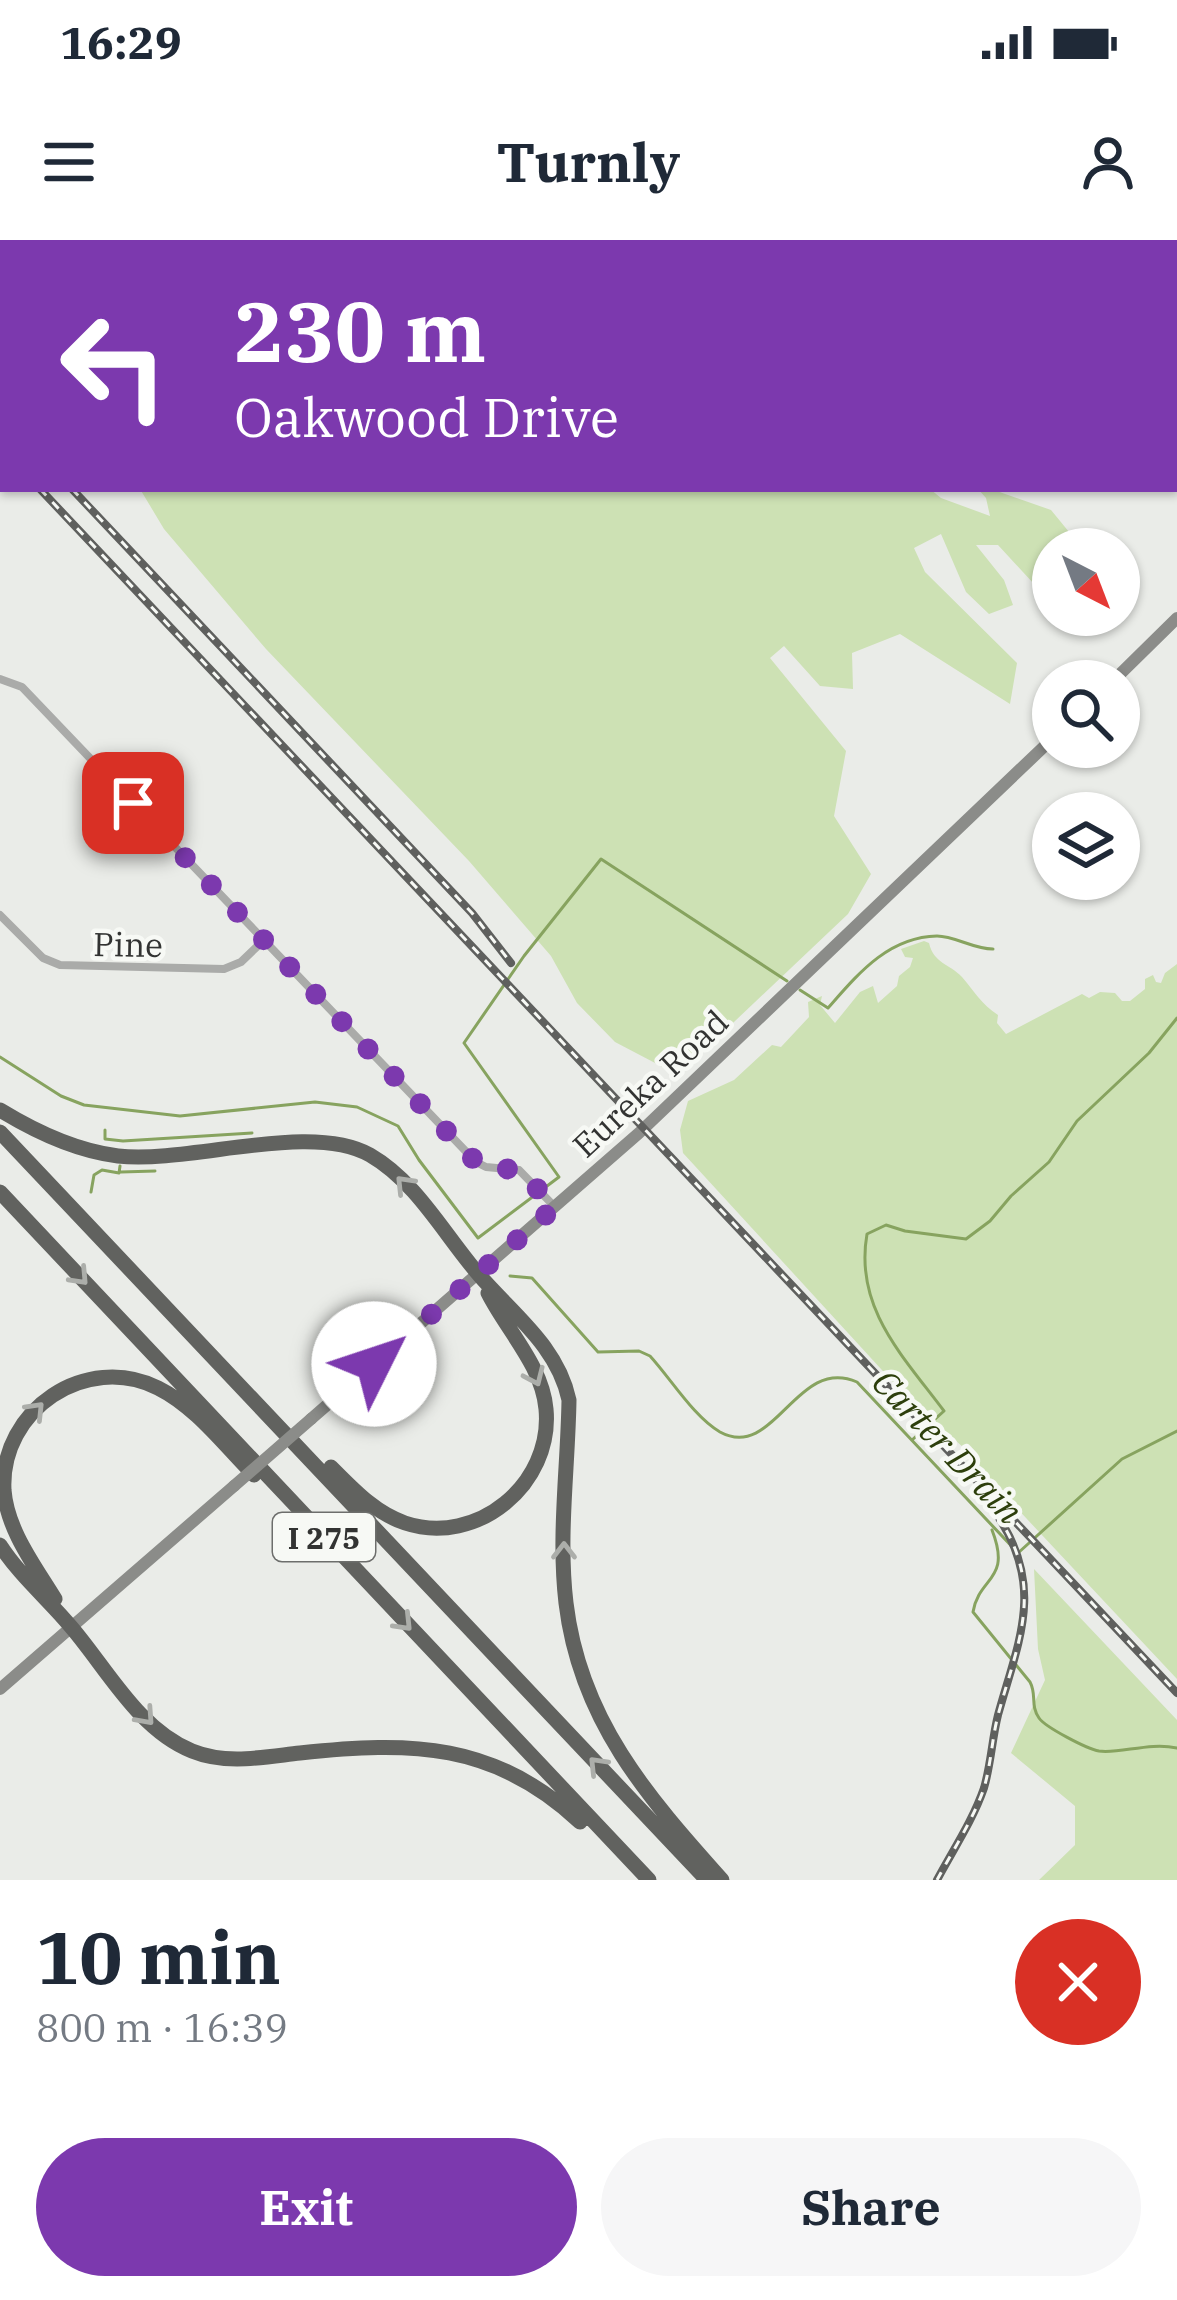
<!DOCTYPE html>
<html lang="en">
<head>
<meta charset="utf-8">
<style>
	body { margin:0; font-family:"IBM Plex Serif",serif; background:#f6f6f7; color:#1f2937; height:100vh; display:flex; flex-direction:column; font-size:45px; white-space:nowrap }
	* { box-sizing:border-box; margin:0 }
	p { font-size:39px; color:#747a83 }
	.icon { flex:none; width:66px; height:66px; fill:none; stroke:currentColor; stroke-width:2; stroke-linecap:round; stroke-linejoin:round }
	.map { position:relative; height:1640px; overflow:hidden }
	.sheet { display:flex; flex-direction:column; background:#fff; flex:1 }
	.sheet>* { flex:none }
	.banner { position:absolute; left:0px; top:0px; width:1179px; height:252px; box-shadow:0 3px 9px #0004; background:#7c39ae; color:#fff; overflow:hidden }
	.needle { width:78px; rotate:138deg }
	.buttons { position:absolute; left:1032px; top:288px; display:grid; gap:24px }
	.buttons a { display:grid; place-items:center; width:108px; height:108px; border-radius:50%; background:#fff; box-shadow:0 3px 9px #0004; font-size:60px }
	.pin { position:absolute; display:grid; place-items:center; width:102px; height:102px; color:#fff; margin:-51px; border-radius:24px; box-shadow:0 6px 18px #0006 }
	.me { position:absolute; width:132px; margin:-66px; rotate:49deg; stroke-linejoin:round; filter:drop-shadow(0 0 9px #0008) }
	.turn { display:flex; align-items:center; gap:42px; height:252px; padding:0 36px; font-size:54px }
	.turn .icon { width:156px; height:156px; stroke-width:2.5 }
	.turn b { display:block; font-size:84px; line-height:102px }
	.round { display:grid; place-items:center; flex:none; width:126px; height:126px; border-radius:63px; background:#f6f6f7 }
	.summary { display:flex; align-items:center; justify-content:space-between; height:204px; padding:0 36px }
	h1 { font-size:72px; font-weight:700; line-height:90px }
	.button { display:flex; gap:24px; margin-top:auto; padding:24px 36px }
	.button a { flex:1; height:138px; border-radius:72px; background:#7c39ae; color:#fff; font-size:48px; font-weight:700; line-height:138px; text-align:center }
	.button a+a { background:#f6f6f7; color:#1f2937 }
	.status { display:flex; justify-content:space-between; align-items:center; height:84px; padding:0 60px; background:#fff; direction:ltr }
	.status svg { height:33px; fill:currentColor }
	header { display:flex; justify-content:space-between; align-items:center; height:156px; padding:0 36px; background:#fff; font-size:54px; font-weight:700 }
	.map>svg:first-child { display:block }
	.green { fill:#cde1b4 }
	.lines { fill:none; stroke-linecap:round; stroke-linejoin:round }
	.stream { stroke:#87a35f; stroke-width:3 }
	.street { stroke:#aaaba9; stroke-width:8 }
	.secondary { stroke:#8b8c89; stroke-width:12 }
	.highway { stroke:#61625f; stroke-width:15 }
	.rail-casing { stroke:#5f605e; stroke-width:8 }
	.rail { stroke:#f7f9f5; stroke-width:3; stroke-dasharray:9; stroke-linecap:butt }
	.secondary-bridge { stroke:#8b8c89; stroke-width:12 }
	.oneway { stroke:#acaeaa }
	.route { stroke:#7c39ae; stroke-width:21; stroke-dasharray:0 37.8 }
	.labels { text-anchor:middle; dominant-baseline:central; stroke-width:9; stroke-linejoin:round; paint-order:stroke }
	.shield { fill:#f7f9f5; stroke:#6d6e6c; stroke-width:3 }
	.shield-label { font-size:30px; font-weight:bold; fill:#323332 }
	.street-label { font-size:33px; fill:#323332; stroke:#f7f9f5 }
	.water-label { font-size:36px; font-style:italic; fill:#2d3f0c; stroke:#f7f9f5 }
</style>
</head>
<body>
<div class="status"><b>16:29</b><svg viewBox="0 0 49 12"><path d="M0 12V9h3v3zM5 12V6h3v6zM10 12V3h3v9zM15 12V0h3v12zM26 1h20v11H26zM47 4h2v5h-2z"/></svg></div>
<header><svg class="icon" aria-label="menu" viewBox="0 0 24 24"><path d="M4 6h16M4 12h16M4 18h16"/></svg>Turnly<svg class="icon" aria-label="person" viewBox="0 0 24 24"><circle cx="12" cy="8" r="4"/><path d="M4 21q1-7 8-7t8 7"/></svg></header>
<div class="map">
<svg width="1177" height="1640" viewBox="0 0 1177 1640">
	<rect width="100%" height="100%" fill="#eaece8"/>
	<path class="green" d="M 0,0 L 707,0 L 711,3 L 3,3 L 3,125 Z
		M 140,249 L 930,249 L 941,258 L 990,276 L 986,258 L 978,249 L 991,249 L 1051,270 L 1083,309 L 1053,309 L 1053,359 L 1046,357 L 998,305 L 976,305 L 1004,340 L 1013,365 L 989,374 L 966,352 L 941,294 L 914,308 L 925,332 L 1017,423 L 1010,464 L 900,394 L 852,413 L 853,449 L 820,446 L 784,406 L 770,418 L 846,511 L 834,576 L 871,634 L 848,674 L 678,835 L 615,802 L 577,763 L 551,716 L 469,621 L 266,409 L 164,289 Z
		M 924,701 L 929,703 C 934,724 949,723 962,737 C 975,752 981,764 998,775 L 997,783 L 1006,794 L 1082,754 L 1089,758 L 1100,752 L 1115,753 L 1122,761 L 1130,761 L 1145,749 L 1145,739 L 1153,735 L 1156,742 L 1161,743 L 1165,733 L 1177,724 L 1177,1439 L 1011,1262 L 976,1231 L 965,1209 L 903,1153 L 683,913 L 680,890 L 688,861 L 734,840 L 772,805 L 781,807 L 809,777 L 808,762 L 822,756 L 820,765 L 835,783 L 860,752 L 873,746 L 878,763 L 897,746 L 899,736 L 910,727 L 913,718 L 905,717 L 901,709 Z
		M 1034,1329 L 1177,1480 L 1177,1640 L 1039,1640 L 1075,1605 L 1075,1566 L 1011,1513 L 1045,1440 L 1038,1409 Z"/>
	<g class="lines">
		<path class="stream" d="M 368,0 L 371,3
			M 734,0 L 736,3
			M 933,0 L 936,3
			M 745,3 L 748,0
			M 0,118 L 3,117
			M 800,750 L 828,768 C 858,734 888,697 937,696 C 955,696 973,709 993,709
			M 0,817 L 61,856 L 84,865 L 180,876 L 315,862 L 357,867 L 398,886 L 419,920 L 478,998 L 559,937 L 464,803 L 524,716 L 601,619 L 787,741
			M 105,890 L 105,899 L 123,901 L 252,893
			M 121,932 L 155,931
			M 91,952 L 94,935 L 102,930 L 119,933 L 120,926
			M 510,1036 L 532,1038 L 598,1112 L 639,1111 L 650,1116 C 671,1139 694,1177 720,1192 C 775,1222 796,1115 857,1142 L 1018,1313 L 1122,1219 L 1177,1191
			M 912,1200 L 944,1171 C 903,1116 854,1068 867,994 L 886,985 L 905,991 L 966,999 L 990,981 L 1011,956 L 1049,922 L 1077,881 L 1149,813 L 1177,778
			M 992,1290 C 1012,1341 979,1336 973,1372 L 1030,1442 C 1037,1455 1030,1465 1039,1478 C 1045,1487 1087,1509 1099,1511 C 1120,1514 1149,1502 1177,1508"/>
		<path class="street" d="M 963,3 L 967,0
			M 0,439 L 22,447 L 476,922 L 486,927 L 519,930 L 554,966
			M 0,675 L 43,718 L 60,725 L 224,729 L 241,722 L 264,700"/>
		<path class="secondary" d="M 947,0 L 950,3
			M 1176,243 L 1177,244
			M 1113,441 L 1177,378
			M 311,1179 L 639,893 L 1053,498
			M 0,1449 L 234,1246"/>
		<path class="highway" d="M 0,870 C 36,892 76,911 118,916 C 191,924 310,881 370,915 C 417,942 445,996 480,1036 C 514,1075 558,1107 569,1160 C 568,1227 558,1296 566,1363 C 580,1480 647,1556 722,1640
			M 0,892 L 707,1640
			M 0,952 L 649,1640
			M 331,1227 C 353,1249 375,1273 405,1283 C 477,1307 553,1244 546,1169 C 542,1125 507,1091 488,1053
			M 0,1305 C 20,1336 49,1360 72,1388 C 107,1429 139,1490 192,1511 C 226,1525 264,1517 300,1513 C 410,1501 495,1502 580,1582
			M 55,1359 C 35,1326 7,1290 4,1250 C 0,1170 86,1112 158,1148 C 196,1167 224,1205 254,1235"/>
		<defs>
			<path id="rail" d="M 0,173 L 3,176
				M 0,206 L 3,209
				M 40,249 L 1177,1453
				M 72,249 L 472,673 L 511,723
				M 937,1640 C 953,1610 973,1580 984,1548 C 991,1524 992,1499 998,1475 C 1018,1402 1045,1349 999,1278"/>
		</defs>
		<use href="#rail" class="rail-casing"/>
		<use href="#rail" class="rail"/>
		<path class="secondary-bridge" d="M 234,1246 L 311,1179"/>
	</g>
	<defs><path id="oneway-chevron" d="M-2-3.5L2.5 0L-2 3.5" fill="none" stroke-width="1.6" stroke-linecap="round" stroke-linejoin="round" transform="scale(3)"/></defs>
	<g class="oneway">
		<use href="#oneway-chevron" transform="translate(404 944) rotate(-134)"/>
		<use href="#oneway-chevron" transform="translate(80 1037) rotate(47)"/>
		<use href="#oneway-chevron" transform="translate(535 1137) rotate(66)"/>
		<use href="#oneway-chevron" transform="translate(36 1170) rotate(-46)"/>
		<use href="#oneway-chevron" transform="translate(564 1311) rotate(-90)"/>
		<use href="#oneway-chevron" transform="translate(404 1383) rotate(46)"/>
		<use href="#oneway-chevron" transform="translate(146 1477) rotate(48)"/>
		<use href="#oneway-chevron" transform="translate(597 1525) rotate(-134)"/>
	</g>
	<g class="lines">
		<path class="route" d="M 133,563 L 476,922 L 486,927 L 519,930 L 555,967 L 374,1124"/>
	</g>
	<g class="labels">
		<rect class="shield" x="273" y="1273" width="102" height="48" rx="9"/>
		<g class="shield-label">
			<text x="324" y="1297">I 275</text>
		</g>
		<g class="street-label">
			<text transform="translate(128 704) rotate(1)">Pine</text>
			<text transform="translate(650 843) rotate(-43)">Eureka Road</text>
		</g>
		<g class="water-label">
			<text transform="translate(948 1206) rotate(46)">Carter Drain</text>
		</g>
	</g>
</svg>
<div class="buttons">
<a><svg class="needle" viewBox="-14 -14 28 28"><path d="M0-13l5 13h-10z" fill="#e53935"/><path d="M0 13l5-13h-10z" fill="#747a83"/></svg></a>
<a><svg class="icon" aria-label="search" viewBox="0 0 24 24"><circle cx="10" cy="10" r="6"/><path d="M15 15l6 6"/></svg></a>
<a><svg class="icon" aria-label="layers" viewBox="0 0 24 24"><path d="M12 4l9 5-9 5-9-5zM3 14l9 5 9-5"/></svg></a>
</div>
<div class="pin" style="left:133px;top:563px;background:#d93025"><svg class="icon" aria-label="arrive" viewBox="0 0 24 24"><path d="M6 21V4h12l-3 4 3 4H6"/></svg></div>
<svg class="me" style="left:374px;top:1124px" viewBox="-20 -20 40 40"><circle r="19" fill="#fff"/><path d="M0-13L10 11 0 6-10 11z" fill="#7c39ae"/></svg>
<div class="banner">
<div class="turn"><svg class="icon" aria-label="left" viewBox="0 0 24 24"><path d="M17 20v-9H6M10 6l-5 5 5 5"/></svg><div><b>230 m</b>Oakwood Drive</div></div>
</div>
</div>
<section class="sheet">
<div class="summary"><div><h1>10 min</h1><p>800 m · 16:39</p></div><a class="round" style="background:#d93025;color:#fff"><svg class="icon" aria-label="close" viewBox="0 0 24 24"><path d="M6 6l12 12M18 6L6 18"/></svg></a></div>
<div class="button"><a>Exit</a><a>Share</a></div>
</section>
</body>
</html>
